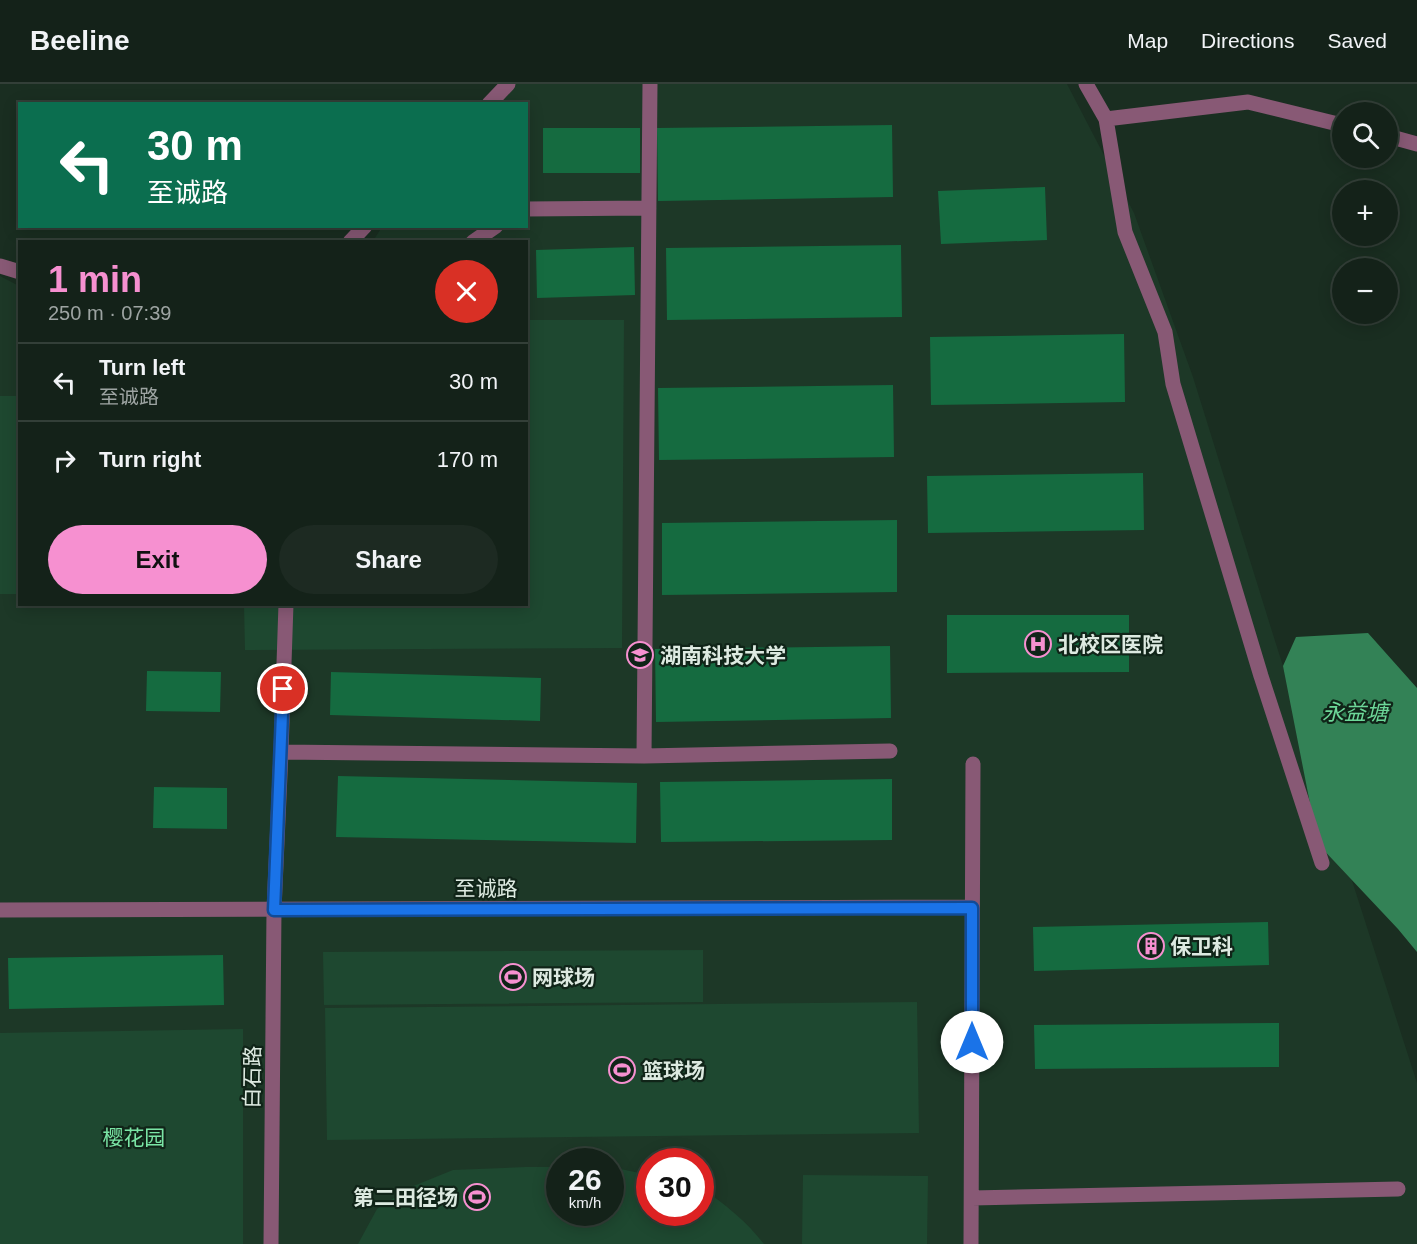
<!DOCTYPE html>
<html lang="en">
<head>
<meta charset="utf-8">
<style>
	body { margin:0; font-family:Helvetica,"Noto Sans SC",sans-serif; background:#1d2a22; color:#f1f3f6; height:100vh; display:flex; flex-direction:column; font-size:22px; white-space:nowrap }
	* { box-sizing:border-box; margin:0 }
	p { font-size:20px; color:#9da4a2 }
	.icon { flex:none; width:33px; height:33px; fill:none; stroke:currentColor; stroke-width:2; stroke-linecap:round; stroke-linejoin:round }
	.map { position:relative; flex:1; overflow:hidden }
	.side { position:absolute; left:18px; top:156px; width:510px; height:366px; display:flex; flex-direction:column; background:#142219; border-radius:0px; box-shadow:0 3px 15px #0003,0 0 0 2px #333f38 }
	.side>* { flex:none }
	.top-card { position:absolute; left:18px; top:18px; width:510px; height:126px; border-radius:0px; box-shadow:0 3px 15px #0003,0 0 0 2px #333f38; background:#0b6e4f; color:#fff; overflow:hidden }
	.controls { position:absolute; left:1332px; top:18px; display:grid; gap:12px }
	.controls a { display:grid; place-items:center; width:66px; height:66px; border-radius:50%; background:#142219; box-shadow:0 3px 15px #0003,0 0 0 2px #333f38; font-size:30px }
	.speed { position:absolute; left:546px; top:1064px; display:flex; gap:12px; font-size:30px; font-weight:700; text-align:center }
	.speed>* { display:grid; place-content:center; width:78px; height:78px; border-radius:50%; background:#142219; box-shadow:0 3px 15px #0003,0 0 0 2px #333f38; line-height:1 }
	.speed small { font-size:15px; font-weight:400 }
	.speed .limit { border:9px solid #d22; background:#fff; color:#111 }
	.pin { position:absolute; display:grid; place-items:center; width:51px; height:51px; color:#fff; margin:-26px; border:3px solid #fff; border-radius:50%; box-shadow:0 2px 6px #0007 }
	.me { position:absolute; width:66px; margin:-33px; rotate:0deg; stroke-linejoin:round; filter:drop-shadow(0 0 4px #0008) }
	.turn { display:flex; align-items:center; gap:21px; height:126px; padding:0 30px; font-size:27px }
	.turn .icon { width:78px; height:78px; stroke-width:2.5 }
	.turn b { display:block; font-size:42px; line-height:51px }
	.round { display:grid; place-items:center; flex:none; width:63px; height:63px; border-radius:32px; background:#1d2a22 }
	.overview { display:flex; align-items:center; justify-content:space-between; height:102px; padding:0 30px }
	h1 { font-size:36px; font-weight:800; line-height:45px; color:#f690d0 }
	.action { display:flex; gap:12px; margin-top:auto; padding:12px 30px }
	.action a { flex:1; height:69px; border-radius:36px; background:#f690d0; color:#111; font-size:24px; font-weight:800; line-height:69px; text-align:center }
	.action a+a { background:#1d2a22; color:#f1f3f6 }
	ul { padding:0; list-style:none }
	li { display:flex; align-items:center; gap:18px; height:78px; padding:0 30px; border-top:2px solid #333f38 }
	li div { flex:1 }
	li b { display:block; font-size:22px }
	li em { font-style:normal }
	header { display:flex; align-items:center; gap:36px; box-sizing:border-box; height:84px; padding:0 30px; background:#142219; border-bottom:2px solid #333f38 }
	header strong { font-size:28px }
	nav { display:flex; gap:33px; margin-inline-start:auto; font-size:21px }
	.map>svg:first-child { display:block }
	.built { fill:#1d3827; fill-rule:evenodd }
	.green { fill:#1e4830 }
	.water { fill:#338256 }
	.building { fill:#156b40 }
	.lines { fill:none; stroke-linecap:round; stroke-linejoin:round }
	.minor { stroke:#885975; stroke-width:15 }
	.route-casing { stroke:#114b97; stroke-width:15 }
	.route { stroke:#1a73e8; stroke-width:10 }
	.labels { text-anchor:middle; dominant-baseline:central; stroke-width:4.5; stroke-linejoin:round; paint-order:stroke }
	.poi-label { font-size:21px; font-weight:bold; fill:#ddeae1; stroke:#102418; text-anchor:start }
	.street-label { font-size:21px; fill:#ddeae1; stroke:#102418 }
	.park-label { font-size:21px; fill:#7ae5a5; stroke:#102418 }
	.water-label { font-size:22px; font-style:italic; fill:#6dd899; stroke:#102418 }
</style>
</head>
<body>
<header>
<strong>Beeline</strong>
<nav><a>Map</a><a>Directions</a><a>Saved</a></nav>
</header>
<div class="map">
<svg width="1417" height="1160" viewBox="0 0 1417 1160">
	<rect width="100%" height="100%" fill="#1a2e21"/>
	<path class="built" d="M 505,0 L 1067,0 L 1134,129 L 1193,293 L 1276,560 L 1417,999 L 1417,1160 L 0,1160 L 0,192 L 19,202 L 20,520 L 526,520 L 526,158 L 373,157 L 382,143 L 526,142 L 526,20 L 488,19 ZM 560,1077 L 610,1077 L 610,1128 L 560,1128 ZM 650,1077 L 700,1077 L 700,1128 L 650,1128 Z"/>
	<path class="green" d="M 527,236 L 624,236 L 622,564 L 245,566 L 244,521 L 526,520 Z
		M 0,312 L 19,312 L 19,510 L 0,510 Z
		M 703,866 L 703,918 L 324,921 L 323,868 Z
		M 917,918 L 919,1049 L 327,1056 L 325,924 Z
		M 243,945 L 243,1160 L 0,1160 L 0,949 Z
		M 526,1083 L 559,1083 L 560,1128 L 610,1128 L 611,1083 L 649,1091 L 650,1128 L 700,1128 L 701,1104 C 724,1119 747,1138 764,1160 L 358,1160 L 377,1125 L 411,1103 L 453,1086 Z
		M 803,1091 L 928,1092 L 927,1160 L 802,1160 Z"/>
	<path class="water" d="M 1368,549 L 1417,604 L 1417,868 L 1398,845 L 1318,760 L 1283,582 L 1296,553 Z"/>
	<path class="building" d="M 892,41 L 893,113 L 658,117 L 657,44 Z
		M 543,44 L 640,44 L 640,89 L 543,89 Z
		M 1045,103 L 1047,156 L 941,160 L 938,107 Z
		M 901,161 L 902,233 L 667,236 L 666,164 Z
		M 634,163 L 635,211 L 537,214 L 536,166 Z
		M 1124,250 L 1125,318 L 931,321 L 930,253 Z
		M 893,301 L 894,373 L 659,376 L 658,304 Z
		M 1143,389 L 1144,446 L 928,449 L 927,392 Z
		M 897,436 L 897,508 L 662,511 L 662,439 Z
		M 947,531 L 1129,531 L 1129,588 L 947,589 Z
		M 890,562 L 891,634 L 656,638 L 655,565 Z
		M 147,587 L 221,588 L 220,628 L 146,627 Z
		M 331,588 L 541,594 L 540,637 L 330,631 Z
		M 338,692 L 637,699 L 636,759 L 336,753 Z
		M 892,695 L 892,756 L 661,758 L 660,698 Z
		M 154,703 L 227,704 L 227,745 L 153,744 Z
		M 1268,838 L 1269,881 L 1034,887 L 1033,843 Z
		M 223,871 L 224,921 L 9,925 L 8,874 Z
		M 1279,939 L 1279,983 L 1035,985 L 1034,941 Z"/>
	<g class="lines">
		<path class="minor" d="M 1086,0 L 1106,35 L 1125,148 L 1165,248 L 1173,300 L 1261,592 L 1322,779
			M 489,20 L 508,0
			M 1106,35 L 1248,18 L 1342,41
			M 1388,52 L 1417,60
			M 526,125 L 649,124
			M 350,158 L 365,142
			M 473,158 L 496,142
			M 0,182 L 20,188
			M 286,520 L 281,668 L 644,672 L 890,667
			M 644,672 L 650,0
			M 0,826 L 972,823
			M 972,1114 L 1398,1105
			M 271,1160 L 274,826 L 281,668
			M 971,1160 L 973,680"/>
	</g>
	<g class="lines">
		<defs>
			<path id="route" d="M 283,605 L 274,826 L 972,824 L 972,958"/>
		</defs>
		<use href="#route" class="route-casing"/>
		<use href="#route" class="route"/>
	</g>
	<defs>
		<symbol id="hospital-ring" viewBox="-11 -11 22 22"><circle r="9.5" fill="#102418" stroke="#f690d0" stroke-width="1.5"/><path d="M-5-5h3v3.5h4V-5h3V5h-3V1.5h-4V5h-3Z" fill="#f690d0"/></symbol>
		<symbol id="university-ring" viewBox="-11 -11 22 22"><circle r="9.5" fill="#102418" stroke="#f690d0" stroke-width="1.5"/><path d="M0-5L7-2L0 1L-7-2ZM-4 1L0 2.5L4 1V4Q0 6-4 4Z" fill="#f690d0"/></symbol>
		<symbol id="building-ring" viewBox="-11 -11 22 22"><circle r="9.5" fill="#102418" stroke="#f690d0" stroke-width="1.5"/><path d="M-4-6H4V6H1V3H-1V6H-4ZM-2.5-4.3h1.7v1.8h-1.7ZM.8-4.3h1.7v1.8H.8ZM-2.5-1h1.7V.8h-1.7ZM.8-1h1.7V.8H.8Z" fill="#f690d0"/></symbol>
		<symbol id="stadium-ring" viewBox="-11 -11 22 22"><circle r="9.5" fill="#102418" stroke="#f690d0" stroke-width="1.5"/><path d="M0-5a6.5 5 0 1 0 0 10a6.5 5 0 1 0 0-10ZM-3.5-1.8h7v3.6h-7Z" fill="#f690d0"/></symbol>
	</defs>
	<g fill-rule="evenodd">
		<use href="#hospital-ring" x="1023" y="545" width="30" height="30"/>
		<use href="#university-ring" x="625" y="556" width="30" height="30"/>
		<use href="#building-ring" x="1136" y="847" width="30" height="30"/>
		<use href="#stadium-ring" x="498" y="878" width="30" height="30"/>
		<use href="#stadium-ring" x="607" y="971" width="30" height="30"/>
		<use href="#stadium-ring" x="462" y="1098" width="30" height="30"/>
	</g>
	<g class="labels">
		<g class="poi-label">
			<text x="1058" y="560">北校区医院</text>
			<text x="660" y="571">湖南科技大学</text>
			<text x="1170" y="862">保卫科</text>
			<text x="532" y="893">网球场</text>
			<text x="642" y="986">篮球场</text>
			<text x="458" y="1113" text-anchor="end">第二田径场</text>
		</g>
		<g class="street-label">
			<text x="486" y="804">至诚路</text>
			<text transform="translate(252 993) rotate(-89)">白石路</text>
		</g>
		<g class="park-label">
			<text x="134" y="1053">樱花园</text>
		</g>
		<g class="water-label">
			<text x="1355" y="628">永益塘</text>
		</g>
	</g>
</svg>
<div class="controls">
<a><svg class="icon" aria-label="search" viewBox="0 0 24 24"><circle cx="10" cy="10" r="6"/><path d="M15 15l6 6"/></svg></a>
<a>+</a>
<a>−</a>
</div>
<div class="speed"><div>26<small>km/h</small></div><div class="limit">30</div></div>
<div class="pin" style="left:283px;top:605px;background:#d93025"><svg class="icon" aria-label="arrive" viewBox="0 0 24 24"><path d="M6 21V4h12l-3 4 3 4H6"/></svg></div>
<svg class="me" style="left:972px;top:958px" viewBox="-20 -20 40 40"><circle r="19" fill="#fff"/><path d="M0-13L10 11 0 6-10 11z" fill="#1a73e8"/></svg>
<div class="top-card">
<div class="turn"><svg class="icon" aria-label="left" viewBox="0 0 24 24"><path d="M17 20v-9H6M10 6l-5 5 5 5"/></svg><div><b>30 m</b>至诚路</div></div>
</div>
<section class="side">
<div class="overview"><div><h1>1 min</h1><p>250 m · 07:39</p></div><a class="round" style="background:#d93025;color:#fff"><svg class="icon" aria-label="close" viewBox="0 0 24 24"><path d="M6 6l12 12M18 6L6 18"/></svg></a></div>
<ul>
<li><svg class="icon" aria-label="left" viewBox="0 0 24 24"><path d="M17 20v-9H6M10 6l-5 5 5 5"/></svg><div><b>Turn left</b><p>至诚路</p></div><em>30 m</em></li>
<li><svg class="icon" aria-label="right" viewBox="0 0 24 24"><path d="M7 20v-9h11M14 6l5 5-5 5"/></svg><div><b>Turn right</b></div><em>170 m</em></li>
</ul>
<div class="action"><a>Exit</a><a>Share</a></div>
</section>
</div>
</body>
</html>
